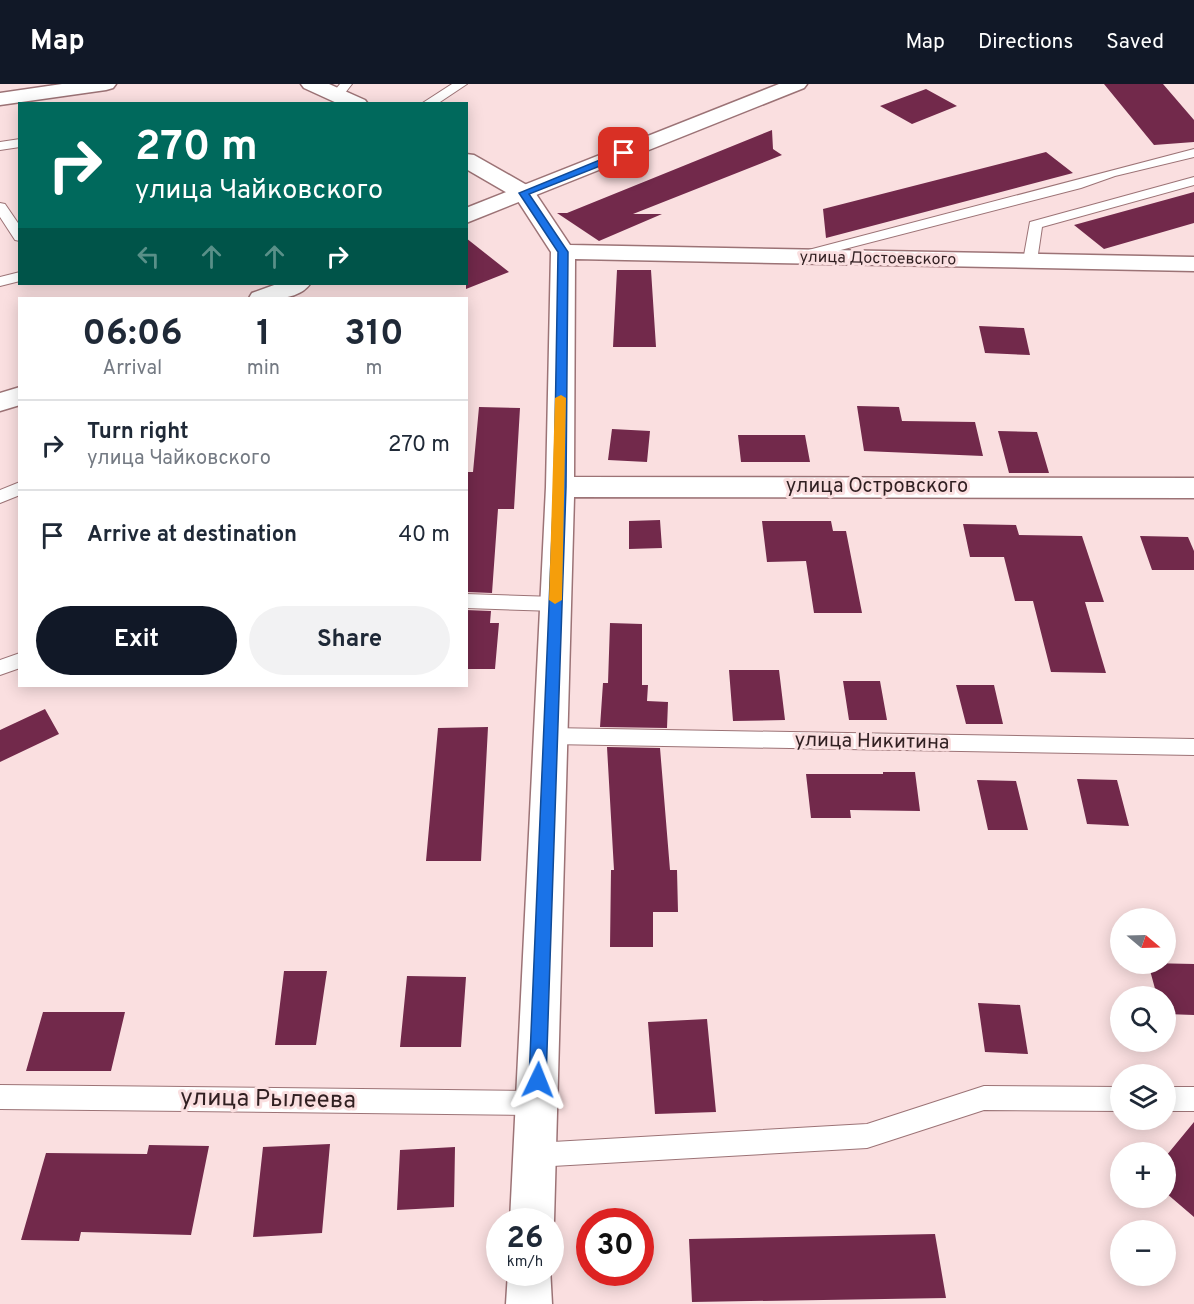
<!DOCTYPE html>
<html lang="en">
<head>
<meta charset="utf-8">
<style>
	body { margin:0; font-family:Overpass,sans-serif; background:#f2f2f3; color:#1f2937; height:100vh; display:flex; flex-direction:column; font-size:22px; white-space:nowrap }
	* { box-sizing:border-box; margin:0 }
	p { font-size:20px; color:#747a83 }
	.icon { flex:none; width:33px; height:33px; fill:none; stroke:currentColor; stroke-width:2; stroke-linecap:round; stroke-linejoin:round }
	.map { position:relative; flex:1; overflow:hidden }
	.details { position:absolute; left:18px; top:213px; width:450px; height:390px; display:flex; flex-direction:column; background:#fff; border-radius:0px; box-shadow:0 3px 15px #0003 }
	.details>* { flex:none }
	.top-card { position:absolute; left:18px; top:18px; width:450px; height:183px; border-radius:0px; box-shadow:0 3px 15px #0003; background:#00695c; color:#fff; overflow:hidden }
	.needle { width:39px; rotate:109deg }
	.controls { position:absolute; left:1110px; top:824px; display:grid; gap:12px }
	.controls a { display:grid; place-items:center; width:66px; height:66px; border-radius:50%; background:#fff; box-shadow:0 3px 15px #0003; font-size:30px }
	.speed { position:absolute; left:486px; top:1124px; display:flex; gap:12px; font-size:30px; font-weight:700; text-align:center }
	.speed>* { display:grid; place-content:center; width:78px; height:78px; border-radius:50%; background:#fff; box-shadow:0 3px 15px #0003; line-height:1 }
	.speed small { font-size:15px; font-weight:400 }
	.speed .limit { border:9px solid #d22; background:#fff; color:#111 }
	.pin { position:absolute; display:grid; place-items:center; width:51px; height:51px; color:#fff; margin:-26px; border-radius:12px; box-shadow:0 3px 9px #0006 }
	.me { position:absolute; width:66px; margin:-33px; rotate:2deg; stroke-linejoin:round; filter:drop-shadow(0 0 4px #0008) }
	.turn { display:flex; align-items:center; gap:21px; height:126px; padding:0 18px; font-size:27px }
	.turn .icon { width:78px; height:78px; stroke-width:2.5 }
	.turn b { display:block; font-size:42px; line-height:51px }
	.lanes { display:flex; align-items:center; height:57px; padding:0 18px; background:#0003; justify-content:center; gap:30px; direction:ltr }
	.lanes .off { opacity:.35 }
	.eta { display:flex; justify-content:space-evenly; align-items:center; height:102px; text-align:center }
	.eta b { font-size:36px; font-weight:700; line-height:42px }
	.cta { display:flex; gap:12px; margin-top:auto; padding:12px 18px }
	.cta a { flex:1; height:69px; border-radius:36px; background:#111827; color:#fff; font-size:24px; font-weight:700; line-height:69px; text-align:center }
	.cta a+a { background:#f2f2f3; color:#1f2937 }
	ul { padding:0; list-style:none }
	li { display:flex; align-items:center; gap:18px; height:90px; padding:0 18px; border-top:2px solid #e0e1e3 }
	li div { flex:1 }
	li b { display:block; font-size:22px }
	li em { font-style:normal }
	header { display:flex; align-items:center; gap:36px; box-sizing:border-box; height:84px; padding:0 30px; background:#111827; color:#fff }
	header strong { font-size:28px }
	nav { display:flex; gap:33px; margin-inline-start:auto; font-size:21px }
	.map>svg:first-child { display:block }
	.building { fill:#72294b }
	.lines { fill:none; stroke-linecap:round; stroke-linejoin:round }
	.service-casing { stroke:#9c7376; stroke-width:2 }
	.minor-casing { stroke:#9c7376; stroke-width:3 }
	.tertiary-casing { stroke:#9c7376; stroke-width:3 }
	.service { fill:#fff; fill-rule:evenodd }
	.minor { fill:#fff; fill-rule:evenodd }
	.tertiary { fill:#fff; fill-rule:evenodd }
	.route { fill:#1a73e8; stroke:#114b97; stroke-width:1.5 }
	.slow { fill:#f59e0b }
	.labels { text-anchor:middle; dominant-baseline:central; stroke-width:6; stroke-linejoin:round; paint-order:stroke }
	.far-street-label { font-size:16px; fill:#301f21; stroke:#fadfe0 }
	.street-label { font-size:20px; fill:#301f21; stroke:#fadfe0 }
	.near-street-label { font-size:24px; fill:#301f21; stroke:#fadfe0 }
</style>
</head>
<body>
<header>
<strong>Map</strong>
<nav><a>Map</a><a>Directions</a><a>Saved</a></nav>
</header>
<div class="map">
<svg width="1194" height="1220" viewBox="0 0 1194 1220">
	<rect width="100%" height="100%" fill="#fadfe0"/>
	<path class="building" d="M 1104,0 L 1163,0 L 1194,36 L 1194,58 L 1154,61 Z
		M 926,5 L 957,22 L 912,40 L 880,22 Z
		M 772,46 L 773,65 L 782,71 L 633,130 L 662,130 L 599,157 L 557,129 L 567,129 Z
		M 1046,68 L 1073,89 L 826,154 L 823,125 Z
		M 1194,108 L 1194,139 L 1104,165 L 1074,141 Z
		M 466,154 L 509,188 L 466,205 Z
		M 617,186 L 651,186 L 656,263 L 613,263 Z
		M 979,242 L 1024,244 L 1030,271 L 985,269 Z
		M 857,322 L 899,323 L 902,337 L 975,338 L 983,372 L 864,367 Z
		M 479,323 L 520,324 L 514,425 L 498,425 L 492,509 L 466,508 L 466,388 L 473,388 Z
		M 612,345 L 650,347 L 647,378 L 608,376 Z
		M 998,347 L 1037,348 L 1049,389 L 1009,389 Z
		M 738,351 L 805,351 L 810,378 L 741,378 Z
		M 660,436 L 662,464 L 629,465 L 629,437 Z
		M 762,437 L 831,437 L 833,447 L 846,447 L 862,529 L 814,529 L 806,477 L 767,478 Z
		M 963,440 L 1016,441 L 1019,451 L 1082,452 L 1104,518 L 1085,518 L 1106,589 L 1051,588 L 1033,517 L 1015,517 L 1004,473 L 970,473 Z
		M 1140,452 L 1188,453 L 1194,467 L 1194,486 L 1152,486 Z
		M 466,526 L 491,527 L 490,539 L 499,539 L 495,585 L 466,585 Z
		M 610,539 L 642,540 L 642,601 L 648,601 L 647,617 L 668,618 L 667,644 L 600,643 L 603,599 L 608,599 Z
		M 729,586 L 779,586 L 785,636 L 733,637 Z
		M 843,597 L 880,597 L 887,636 L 849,636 Z
		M 956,601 L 994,601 L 1003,640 L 966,640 Z
		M 45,625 L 59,650 L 0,678 L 0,646 Z
		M 488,643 L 481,777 L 426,777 L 438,644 Z
		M 607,663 L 660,664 L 670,786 L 677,786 L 678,828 L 653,828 L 653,863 L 610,863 L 611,786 L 614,786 Z
		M 883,688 L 915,688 L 920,727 L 850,726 L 851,734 L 811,734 L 806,690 L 883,690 Z
		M 1077,695 L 1117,696 L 1129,742 L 1087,740 Z
		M 977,696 L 1016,697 L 1028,746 L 988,746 Z
		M 1148,879 L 1194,880 L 1194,931 L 1166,930 L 1166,912 L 1157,912 Z
		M 284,887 L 327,887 L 316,961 L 275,961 Z
		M 407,892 L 466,893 L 461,963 L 400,963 Z
		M 978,919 L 1020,921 L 1028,970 L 985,968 Z
		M 43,928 L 125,928 L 111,987 L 26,987 Z
		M 707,935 L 716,1028 L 655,1030 L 648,938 Z
		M 1194,1038 L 1194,1133 L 1166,1109 L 1166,1072 Z
		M 330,1060 L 322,1149 L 253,1153 L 263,1063 Z
		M 149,1061 L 209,1062 L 191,1151 L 81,1148 L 79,1157 L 21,1156 L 46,1069 L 147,1070 Z
		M 455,1063 L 454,1123 L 397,1126 L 400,1066 Z
		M 935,1150 L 946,1214 L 692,1218 L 689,1155 Z"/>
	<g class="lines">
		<defs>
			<path id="service" d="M 340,0 L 352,0 L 341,14 L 333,14 L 331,11 Z
				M 452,0 L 467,0 L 437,20 L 421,20 Z
				M 20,55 L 20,63 L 0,66 L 0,58 Z
				M 1194,65 L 1194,73 L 1115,92 L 1081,104 L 802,176 L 795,172 L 797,169 Z
				M 1194,93 L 1194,101 L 1042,143 L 1037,177 L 1030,181 L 1023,177 L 1030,138 Z
				M 0,119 L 5,120 L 20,142 L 20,157 L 15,156 L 0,133 Z
				M 20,188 L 20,197 L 0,202 L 0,193 Z
				M 20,398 L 20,411 L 0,419 L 0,406 Z
				M 466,510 L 555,513 L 562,515 L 564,520 L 562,525 L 555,527 L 466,524 Z
				M 20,569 L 20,584 L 0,591 L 0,576 Z
				M 550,644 L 1194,655 L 1194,671 L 550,660 L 543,658 L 540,652 L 543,646 Z
				M 0,1001 L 537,1007 L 546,1011 L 549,1019 L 546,1027 L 537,1031 L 0,1025 Z
				M 984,1002 L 1120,1003 L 1120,1027 L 984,1026 L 867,1064 L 535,1083 L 526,1080 L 522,1071 L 526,1062 L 535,1059 L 867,1040 Z
				M 1166,1003 L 1194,1003 L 1194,1027 L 1166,1027 Z"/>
			<path id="minor" d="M 62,0 L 116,0 L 113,4 L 106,6 L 0,21 L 0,9 Z
				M 301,0 L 329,0 L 365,16 L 368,20 L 339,20 L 304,4 Z
				M 466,70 L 474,71 L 532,104 L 570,161 L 1194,173 L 1194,187 L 575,175 L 574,393 L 1194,394 L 1194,414 L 574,413 L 554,1137 L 550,1145 L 550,1137 L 510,1137 L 546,403 L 551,168 L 516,114 L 466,85 Z
				M 550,1183 L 552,1220 L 506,1220 L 508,1188 L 550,1188 Z"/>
			<path id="tertiary" d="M 779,0 L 807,0 L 804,4 L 466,139 L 466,124 Z
				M 277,200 L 310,200 C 298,217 267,216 249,214 L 252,209 Z
				M 20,303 L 20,321 L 0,327 L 0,309 Z"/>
		</defs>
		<use href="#service" class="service-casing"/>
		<use href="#minor" class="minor-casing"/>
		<use href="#tertiary" class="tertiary-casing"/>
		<use href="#service" class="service"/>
		<use href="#minor" class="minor"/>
		<use href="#tertiary" class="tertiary"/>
	</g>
	<path class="route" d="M 624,66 L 629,69 L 628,71 L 529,110 L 568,168 L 566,403 L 546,996 L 544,1001 L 538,1004 L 532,1001 L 529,996 L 554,403 L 558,168 L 519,109 Z"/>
	<path class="slow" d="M 561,311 L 566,314 L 562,516 L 555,520 L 549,516 L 555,314 Z"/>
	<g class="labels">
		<g class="far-street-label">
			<text transform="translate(878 175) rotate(1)">улица Достоевского</text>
		</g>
		<g class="street-label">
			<text x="877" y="403">улица Островского</text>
			<text transform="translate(872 658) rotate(1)">улица Никитина</text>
		</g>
		<g class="near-street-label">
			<text transform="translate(268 1016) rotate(1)">улица Рылеева</text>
		</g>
	</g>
</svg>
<div class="controls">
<a><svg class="needle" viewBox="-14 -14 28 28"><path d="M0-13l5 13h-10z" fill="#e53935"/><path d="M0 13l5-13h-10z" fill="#747a83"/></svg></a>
<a><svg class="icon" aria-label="search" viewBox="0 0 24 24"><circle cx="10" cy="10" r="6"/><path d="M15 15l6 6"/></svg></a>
<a><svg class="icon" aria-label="layers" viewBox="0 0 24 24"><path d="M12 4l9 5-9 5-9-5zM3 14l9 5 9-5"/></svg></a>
<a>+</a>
<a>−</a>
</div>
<div class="speed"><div>26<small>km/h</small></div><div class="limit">30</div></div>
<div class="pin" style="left:624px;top:69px;background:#d93025"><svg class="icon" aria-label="arrive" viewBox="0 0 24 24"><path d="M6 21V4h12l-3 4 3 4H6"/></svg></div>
<svg class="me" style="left:538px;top:996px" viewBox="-20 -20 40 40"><path d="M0-17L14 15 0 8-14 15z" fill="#1a73e8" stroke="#fff" stroke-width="4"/></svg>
<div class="top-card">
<div class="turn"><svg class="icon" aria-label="right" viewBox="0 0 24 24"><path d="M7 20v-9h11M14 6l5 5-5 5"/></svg><div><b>270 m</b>улица Чайковского</div></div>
<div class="lanes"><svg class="icon off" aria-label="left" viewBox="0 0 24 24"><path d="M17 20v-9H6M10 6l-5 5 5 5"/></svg><svg class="icon off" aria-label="ahead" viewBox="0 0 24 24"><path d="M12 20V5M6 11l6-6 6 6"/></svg><svg class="icon off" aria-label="ahead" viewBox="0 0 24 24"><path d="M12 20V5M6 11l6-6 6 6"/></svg><svg class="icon" aria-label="right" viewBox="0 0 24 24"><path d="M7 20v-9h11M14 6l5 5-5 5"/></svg></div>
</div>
<section class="details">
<div class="eta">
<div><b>06:06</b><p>Arrival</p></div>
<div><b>1</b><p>min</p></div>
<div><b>310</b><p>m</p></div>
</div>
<ul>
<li><svg class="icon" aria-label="right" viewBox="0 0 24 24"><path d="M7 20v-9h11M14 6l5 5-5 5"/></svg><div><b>Turn right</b><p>улица Чайковского</p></div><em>270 m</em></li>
<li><svg class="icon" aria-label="arrive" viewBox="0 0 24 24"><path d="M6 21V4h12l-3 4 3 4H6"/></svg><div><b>Arrive at destination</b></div><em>40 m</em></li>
</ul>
<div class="cta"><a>Exit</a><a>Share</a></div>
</section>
</div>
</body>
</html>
